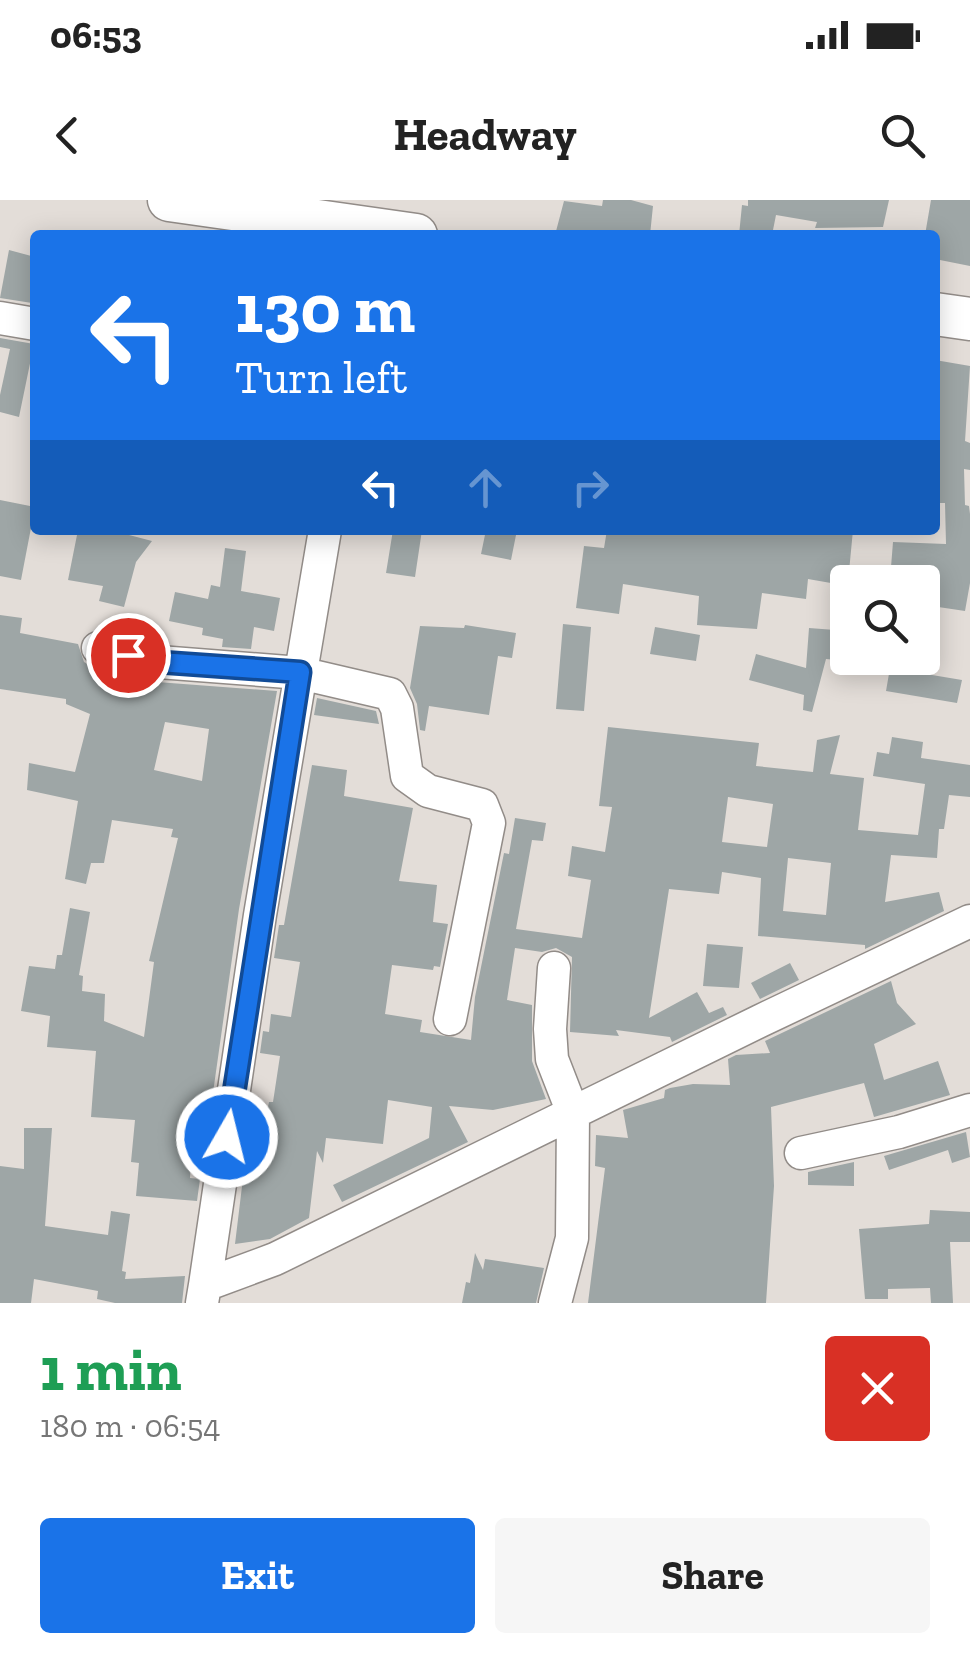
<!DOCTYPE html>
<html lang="en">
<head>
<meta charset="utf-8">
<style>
	body { margin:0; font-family:"Zilla Slab",serif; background:#f6f6f6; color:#222; height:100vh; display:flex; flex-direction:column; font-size:38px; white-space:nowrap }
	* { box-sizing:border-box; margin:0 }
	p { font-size:32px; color:#767676 }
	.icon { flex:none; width:55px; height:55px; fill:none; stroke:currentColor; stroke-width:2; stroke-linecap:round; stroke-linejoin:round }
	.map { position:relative; height:1103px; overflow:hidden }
	.side { display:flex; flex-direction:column; background:#fff; flex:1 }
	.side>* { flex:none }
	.top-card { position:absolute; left:30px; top:30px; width:910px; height:305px; border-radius:10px; box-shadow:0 5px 25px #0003; background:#1a73e8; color:#fff; overflow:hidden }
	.fabs { position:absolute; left:830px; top:365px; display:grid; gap:20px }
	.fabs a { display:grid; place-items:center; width:110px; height:110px; border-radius:10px; background:#fff; box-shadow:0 5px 25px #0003; font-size:50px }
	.pin { position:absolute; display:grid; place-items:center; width:85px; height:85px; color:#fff; margin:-42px; border:5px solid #fff; border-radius:50%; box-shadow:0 2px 10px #0007 }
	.me { position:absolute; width:110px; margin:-55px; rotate:8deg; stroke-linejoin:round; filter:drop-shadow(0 0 8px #0008) }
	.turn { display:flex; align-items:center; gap:35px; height:210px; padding:0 40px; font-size:45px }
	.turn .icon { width:130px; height:130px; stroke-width:2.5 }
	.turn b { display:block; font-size:70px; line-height:85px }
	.lanes { display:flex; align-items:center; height:95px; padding:0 40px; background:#0003; justify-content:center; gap:50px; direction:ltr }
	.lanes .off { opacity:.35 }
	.round { display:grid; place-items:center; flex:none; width:105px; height:105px; border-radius:10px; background:#f6f6f6 }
	.overview { display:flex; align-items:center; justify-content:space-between; height:170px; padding:0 40px }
	h1 { font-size:60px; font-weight:800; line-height:75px; color:#1e9e55 }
	.button { display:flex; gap:20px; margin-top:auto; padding:20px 40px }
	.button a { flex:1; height:115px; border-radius:10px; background:#1a73e8; color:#fff; font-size:40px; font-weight:800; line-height:115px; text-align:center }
	.button a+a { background:#f6f6f6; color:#222 }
	.status { display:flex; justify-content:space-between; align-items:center; height:70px; padding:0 50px; background:#fff; direction:ltr }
	.status svg { height:28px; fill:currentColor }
	header { display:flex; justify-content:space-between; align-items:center; height:130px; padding:0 40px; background:#fff; font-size:45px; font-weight:800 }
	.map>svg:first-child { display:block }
	.building { fill:#9ea6a6; fill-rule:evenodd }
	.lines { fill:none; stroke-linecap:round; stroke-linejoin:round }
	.minor-casing { stroke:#928c88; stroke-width:35 }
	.major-casing { stroke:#928c88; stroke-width:45 }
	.minor { stroke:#fff; stroke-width:32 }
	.major { stroke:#fff; stroke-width:42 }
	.route-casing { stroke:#114b97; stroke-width:25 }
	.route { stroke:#1a73e8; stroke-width:18 }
</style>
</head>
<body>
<div class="status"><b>06:53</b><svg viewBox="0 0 49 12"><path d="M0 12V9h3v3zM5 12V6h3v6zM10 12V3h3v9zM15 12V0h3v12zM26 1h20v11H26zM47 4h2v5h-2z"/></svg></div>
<header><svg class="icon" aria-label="back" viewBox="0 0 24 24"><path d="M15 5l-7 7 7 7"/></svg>Headway<svg class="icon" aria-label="search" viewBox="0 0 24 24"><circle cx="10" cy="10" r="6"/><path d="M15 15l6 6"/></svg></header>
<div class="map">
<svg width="970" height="1103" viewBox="0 0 970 1103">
	<rect width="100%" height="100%" fill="#e3ddd8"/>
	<path class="building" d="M 603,0 L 631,0 L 653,6 L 650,35 L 555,35 L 564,1 L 602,6 Z
		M 748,0 L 889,0 L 883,27 L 815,28 L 817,22 L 776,15 L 772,35 L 739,35 L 742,5 L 748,6 Z
		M 931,0 L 970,0 L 970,66 L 935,59 L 935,35 L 925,35 Z
		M 9,50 L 35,57 L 32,103 L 0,98 Z
		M 0,138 L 34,144 L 19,217 L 0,212 L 0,195 L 10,149 L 0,147 Z
		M 935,160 L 970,166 L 965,241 L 970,243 L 970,270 L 964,269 L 965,305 L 969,306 L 970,314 L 970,383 L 965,411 L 925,405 L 931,370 L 891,367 L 893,342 L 946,344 L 945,303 L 935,303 Z
		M 0,300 L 35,307 L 21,380 L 0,376 Z
		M 78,330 L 110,330 L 152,341 L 136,362 L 124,407 L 99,401 L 103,386 L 68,380 Z
		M 393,330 L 422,330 L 415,377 L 386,373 Z
		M 486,330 L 517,330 L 511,360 L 481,354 Z
		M 607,330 L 853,330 L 848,382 L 848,386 L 808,379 L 806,399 L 762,393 L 757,429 L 697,425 L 699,396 L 623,384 L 619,414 L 576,408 L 584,346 L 604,348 Z
		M 225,348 L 246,351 L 241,391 L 280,398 L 274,431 L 254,427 L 251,449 L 222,447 L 223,439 L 202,435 L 203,428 L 169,421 L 175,392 L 208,399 L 211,385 L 220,387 Z
		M 0,415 L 22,418 L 20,433 L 78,444 L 84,462 L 94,468 L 157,482 L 277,491 L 239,709 L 210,914 L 194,913 L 190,978 L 200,979 L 197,1001 L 136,996 L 139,963 L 131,962 L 135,920 L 91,917 L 96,851 L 47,847 L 50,816 L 21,811 L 29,766 L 55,769 L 57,755 L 62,755 L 70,708 L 90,712 L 79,775 L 83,776 L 82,791 L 105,794 L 104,821 L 144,837 L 154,762 L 149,761 L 178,638 L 171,637 L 173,629 L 112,620 L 104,663 L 91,663 L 86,684 L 65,679 L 78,601 L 27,590 L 29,563 L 75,572 L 90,514 L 66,504 L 66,499 L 0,489 ZM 165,522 L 209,529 L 202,581 L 154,570 Z
		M 563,424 L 591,427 L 584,511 L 556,509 Z
		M 465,425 L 516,433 L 512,458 L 498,456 L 489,515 L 429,506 L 425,531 L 420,530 L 417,504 L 410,488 L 420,426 L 464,428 Z
		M 655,427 L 700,435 L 696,461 L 650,454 Z
		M 809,428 L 848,431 L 848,461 L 826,459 L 812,512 L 803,510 L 804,495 L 749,480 L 756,454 L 806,468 Z
		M 890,468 L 962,480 L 957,503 L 886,491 Z
		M 317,498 L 376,511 L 379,524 L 314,515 Z
		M 608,527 L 759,543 L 756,566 L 813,572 L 817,540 L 840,535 L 830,574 L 864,578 L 858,630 L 918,635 L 925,584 L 873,576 L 877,552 L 889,554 L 892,537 L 923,542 L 921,558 L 970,565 L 970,597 L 949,595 L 944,629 L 939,629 L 937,658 L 891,655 L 885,702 L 939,692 L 944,711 L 865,749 L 865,745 L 758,736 L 761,678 L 722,672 L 719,694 L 669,689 L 649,818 L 697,792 L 709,813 L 723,807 L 727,815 L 672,842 L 670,837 L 616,830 L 619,836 L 570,832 L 572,757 L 556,748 L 542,752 L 515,748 L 507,800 L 532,805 L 532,861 L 546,899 L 493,910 L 449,906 L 468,942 L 342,1002 L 333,985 L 429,938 L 432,907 L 388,900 L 383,944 L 326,938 L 323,963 L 317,951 L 309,1018 L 270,1039 L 235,1044 L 252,904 L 268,907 L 269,902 L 273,902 L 280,856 L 260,853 L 263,831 L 269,832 L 271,814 L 291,817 L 300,762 L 274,758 L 279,725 L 284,725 L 312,565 L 347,570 L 344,596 L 413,608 L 399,681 L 437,685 L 433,722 L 448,724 L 440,767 L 434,766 L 433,770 L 392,765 L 385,814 L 422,820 L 420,832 L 471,840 L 475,797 L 504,653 L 509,654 L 515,618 L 546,623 L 543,641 L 532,640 L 516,729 L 582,738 L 591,680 L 568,676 L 572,646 L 605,652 L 612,607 L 599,606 ZM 728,597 L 773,604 L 767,647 L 722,642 ZM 788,658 L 831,663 L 826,715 L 783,711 Z
		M 707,744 L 743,747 L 739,788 L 703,786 Z
		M 790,763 L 799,780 L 760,799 L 751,783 Z
		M 891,781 L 897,803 L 916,824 L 874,844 L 884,880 L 938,861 L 950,895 L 874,917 L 864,883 L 771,907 L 774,986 L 766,1103 L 588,1103 L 605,968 L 595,966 L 596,935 L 628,938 L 623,910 L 664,898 L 665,890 L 670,888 L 693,884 L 730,885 L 728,859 L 736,855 L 770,853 L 765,841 Z
		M 24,928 L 52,928 L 45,1026 L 108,1035 L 111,1011 L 130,1014 L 122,1071 L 126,1072 L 125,1079 L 185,1076 L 182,1103 L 115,1103 L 97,1099 L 98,1091 L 34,1079 L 31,1103 L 0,1103 L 0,966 L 24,969 Z
		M 966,932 L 970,957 L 952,963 L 948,950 L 889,970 L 884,956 Z
		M 854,962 L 854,986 L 808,985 L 808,972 Z
		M 930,1010 L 970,1012 L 970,1042 L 950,1042 L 953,1103 L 931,1103 L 930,1088 L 888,1089 L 888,1099 L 865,1099 L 859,1029 L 929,1024 Z
		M 475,1053 L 483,1070 L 485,1059 L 544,1068 L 536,1103 L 462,1103 L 466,1082 L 470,1083 Z"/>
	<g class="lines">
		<defs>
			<path id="minor" d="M 0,118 L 35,124
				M 98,448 L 159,462 L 300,473 L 390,494 L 397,508 L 407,576 L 428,591 L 482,605 L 489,623 L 450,819
				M 554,768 L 550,829 L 552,859 L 573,913 L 572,1038 L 555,1103
				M 801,953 L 899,932 L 970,910
				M 205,1085 L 260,715 L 325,330
				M 202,1103 L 205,1085 L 275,1059 L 760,821 L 970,721"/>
			<path id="major" d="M 169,0 L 416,35
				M 935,114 L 970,119"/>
		</defs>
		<use href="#minor" class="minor-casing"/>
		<use href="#major" class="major-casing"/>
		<use href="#minor" class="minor"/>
		<use href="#major" class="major"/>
	</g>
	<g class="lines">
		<defs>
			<path id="route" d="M 128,455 L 159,462 L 300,472 L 227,937"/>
		</defs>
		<use href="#route" class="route-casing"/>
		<use href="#route" class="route"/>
	</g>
</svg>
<div class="fabs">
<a><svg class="icon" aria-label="search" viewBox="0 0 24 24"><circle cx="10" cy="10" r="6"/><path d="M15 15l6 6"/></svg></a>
</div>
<div class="pin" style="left:128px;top:455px;background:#d93025"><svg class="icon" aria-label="arrive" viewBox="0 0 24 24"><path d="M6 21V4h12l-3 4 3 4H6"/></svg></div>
<svg class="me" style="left:227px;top:937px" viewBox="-20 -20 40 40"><circle r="17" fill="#1a73e8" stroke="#fff" stroke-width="3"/><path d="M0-11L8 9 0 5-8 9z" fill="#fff"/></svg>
<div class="top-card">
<div class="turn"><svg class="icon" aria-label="left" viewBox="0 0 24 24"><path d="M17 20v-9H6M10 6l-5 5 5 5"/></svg><div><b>130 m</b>Turn left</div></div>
<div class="lanes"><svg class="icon" aria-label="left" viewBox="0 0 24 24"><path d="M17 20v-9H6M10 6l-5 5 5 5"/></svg><svg class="icon off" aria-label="ahead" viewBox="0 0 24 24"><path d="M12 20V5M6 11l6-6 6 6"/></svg><svg class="icon off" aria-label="right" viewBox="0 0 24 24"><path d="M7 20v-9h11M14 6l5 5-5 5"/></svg></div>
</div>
</div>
<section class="side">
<div class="overview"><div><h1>1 min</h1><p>180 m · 06:54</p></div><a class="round" style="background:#d93025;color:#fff"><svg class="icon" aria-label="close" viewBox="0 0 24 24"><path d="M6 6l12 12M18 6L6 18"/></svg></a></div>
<div class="button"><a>Exit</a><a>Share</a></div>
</section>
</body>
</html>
